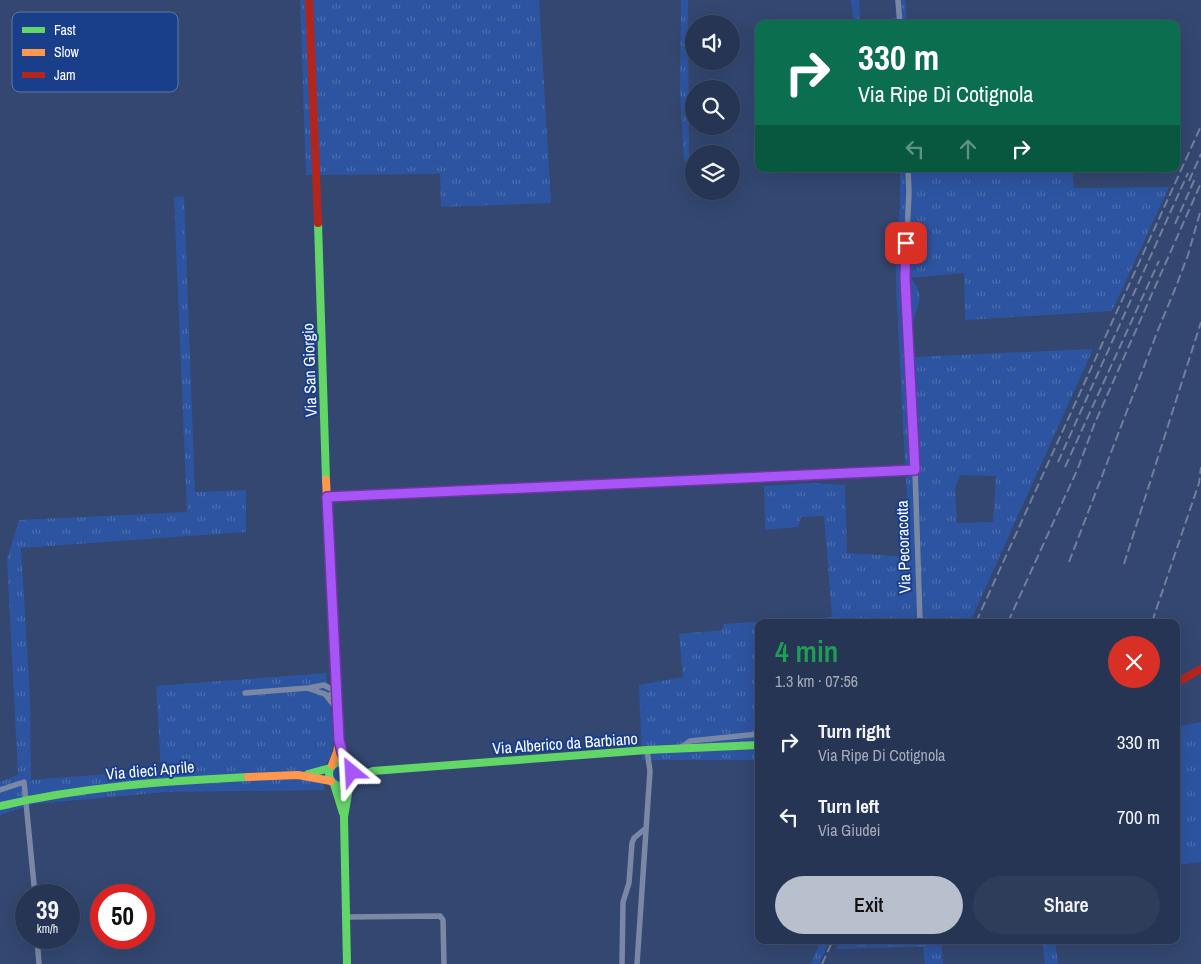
<!DOCTYPE html>
<html lang="en">
<head>
<meta charset="utf-8">
<style>
	body { margin:0; font-family:"Archivo Narrow",sans-serif; background:#2e3d5a; color:#f1f3f6; height:100vh; display:flex; flex-direction:column; font-size:19px; white-space:nowrap }
	* { box-sizing:border-box; margin:0 }
	p { font-size:16px; color:#a4abb8 }
	.icon { flex:none; width:28px; height:28px; fill:none; stroke:currentColor; stroke-width:2; stroke-linecap:round; stroke-linejoin:round }
	.map { position:relative; flex:1; overflow:hidden }
	.drawer { position:absolute; left:755px; top:619px; width:425px; height:325px; display:flex; flex-direction:column; background:#263554; border-radius:10px; box-shadow:0 5px 20px #0002,0 0 0 1px #42506b }
	.drawer>* { flex:none }
	.top-card { position:absolute; left:755px; top:20px; width:425px; height:152px; border-radius:10px; box-shadow:0 5px 20px #0002,0 0 0 1px #42506b; background:#0b6e4f; color:#fff; overflow:hidden }
	.tools { position:absolute; left:685px; top:15px; display:grid; gap:10px }
	.tools a { display:grid; place-items:center; width:55px; height:55px; border-radius:50%; background:#263554; box-shadow:0 5px 20px #0002,0 0 0 1px #42506b; font-size:25px }
	.speed { position:absolute; left:15px; top:884px; display:flex; gap:10px; font-size:25px; font-weight:700; text-align:center }
	.speed>* { display:grid; place-content:center; width:65px; height:65px; border-radius:50%; background:#263554; box-shadow:0 5px 20px #0002,0 0 0 1px #42506b; line-height:1 }
	.speed small { font-size:12px; font-weight:400 }
	.speed .limit { border:8px solid #d22; background:#fff; color:#111 }
	.pin { position:absolute; display:grid; place-items:center; width:42px; height:42px; color:#fff; margin:-21px; border-radius:10px; box-shadow:0 2px 8px #0006 }
	.me { position:absolute; width:55px; margin:-28px; rotate:333deg; stroke-linejoin:round; filter:drop-shadow(0 0 4px #0008) }
	.turn { display:flex; align-items:center; gap:18px; height:105px; padding:0 20px; font-size:22px }
	.turn .icon { width:65px; height:65px; stroke-width:2.5 }
	.turn b { display:block; font-size:35px; line-height:42px }
	.lanes { display:flex; align-items:center; height:48px; padding:0 20px; background:#0003; justify-content:center; gap:25px; direction:ltr }
	.lanes .off { opacity:.35 }
	.round { display:grid; place-items:center; flex:none; width:52px; height:52px; border-radius:26px; background:#2e3d5a }
	.head { display:flex; align-items:center; justify-content:space-between; height:85px; padding:0 20px }
	h1 { font-size:30px; font-weight:600; line-height:38px; color:#1e9e55 }
	.button { display:flex; gap:10px; margin-top:auto; padding:10px 20px }
	.button a { flex:1; height:58px; border-radius:30px; background:#b8bfcd; color:#111; font-size:20px; font-weight:600; line-height:58px; text-align:center }
	.button a+a { background:#2e3d5a; color:#f1f3f6 }
	ul { padding:0; list-style:none }
	li { display:flex; align-items:center; gap:15px; height:75px; padding:0 20px }
	li div { flex:1 }
	li b { display:block; font-size:19px }
	li em { font-style:normal }
	.map>svg:first-child { display:block }
	.grass { fill:url(#grass-tufts); fill-rule:evenodd }
	.lines { fill:none; stroke-linecap:round; stroke-linejoin:round }
	.street { stroke:#7a88a5; stroke-width:5.5 }
	.fast { stroke:#63d668; stroke-width:8 }
	.slow { stroke:#ff974d; stroke-width:8 }
	.jam { stroke:#b3261e; stroke-width:8 }
	.rail { stroke:#707f9c; stroke-width:2; stroke-dasharray:9 4; stroke-linecap:butt }
	.route-casing { stroke:#6d37a1; stroke-width:12 }
	.route { stroke:#a855f7; stroke-width:9 }
	.labels { text-anchor:middle; dominant-baseline:central; stroke-width:4; stroke-linejoin:round; paint-order:stroke }
	.street-label { font-size:16px; fill:#fff; stroke:#193e8a }
	.key { fill:#193e8a; stroke:#5e78ad; stroke-width:1 }
	.key-label { font-size:14px; fill:#fff }
</style>
</head>
<body>
<div class="map">
<svg width="1201" height="964" viewBox="0 0 1201 964">
	<defs>
		<pattern id="grass-tufts" width="24" height="20" patternUnits="userSpaceOnUse" patternTransform="scale(1.25)"><rect width="24" height="20" fill="#2d54a0"/><path d="M3 7l-1-3M5 7V3M7 7l1-3M15 17l-1-3M17 17v-4M19 17l1-3" fill="none" stroke="#4c6eae"/></pattern>
	</defs>
	<rect width="100%" height="100%" fill="#334770"/>
	<path class="grass" d="M 300,0 L 539,0 L 551,203 L 441,207 L 440,174 L 306,175 Z
		M 681,0 L 688,0 L 689,160 L 684,161 L 680,91 Z
		M 851,0 L 859,0 L 860,20 L 853,19 Z
		M 895,0 L 905,0 L 907,24 L 888,24 L 888,19 L 896,18 Z
		M 900,169 L 1072,169 L 1074,188 L 1169,187 L 1112,311 L 965,320 L 964,273 L 911,278 C 928,300 915,304 913,326 C 912,336 914,347 915,357 L 1093,349 L 970,622 L 759,622 L 759,760 L 642,760 L 639,685 L 683,677 L 679,634 L 722,630 L 723,624 L 832,617 L 824,516 L 801,517 L 798,527 L 765,530 L 764,486 L 813,483 L 845,485 L 847,553 L 910,557 L 897,308 L 895,250 L 900,207 ZM 960,475 L 996,476 L 993,522 L 957,523 L 955,488 Z
		M 184,196 L 195,492 L 246,490 L 246,532 L 21,548 L 30,696 L 31,780 L 161,770 L 156,686 L 326,673 L 332,718 L 333,744 L 331,757 L 325,765 L 324,790 L 165,792 L 34,804 L 0,815 L 0,782 L 18,775 L 7,559 L 19,520 L 187,512 L 174,197 Z
		M 1201,722 L 1201,862 L 1176,865 L 1176,727 Z
		M332 774a8 8 0 1 1 16 0a8 8 0 1 1-16 0Z
		M 821,940 L 830,940 L 819,964 L 811,964 Z
		M 841,940 L 941,940 L 943,964 L 925,964 L 923,947 L 836,949 Z
		M 1042,940 L 1055,940 L 1058,964 L 1045,964 Z"/>
	<g class="lines">
		<path class="street" d="M 898,0 L 900,24
			M 908,169 L 909,192 L 905,278 L 915,470 L 920,622
			M 310,689 L 325,694 L 337,709
			M 245,693 L 308,688 L 324,685 L 337,692 L 327,696
			M 339,743 L 348,764
			M 679,749 L 690,741 L 759,734
			M 0,790 L 24,782 L 35,895
			M 346,917 L 440,916 L 443,920 L 444,964
			M 37,938 L 39,964
			M 622,964 L 623,902 L 629,883 L 632,843 L 634,838 L 646,828
			M 637,964 L 650,771 L 647,750"/>
		<path class="fast" d="M 318,223 L 326,480
			M 327,497 L 785,476
			M329 774a12 12 0 1 1 24 0a12 12 0 1 1-24 0Z
			M 308,774 L 330,768
			M 351,780 L 373,771 L 647,750 L 759,745
			M 334,784 L 343,813
			M 0,806 C 82,787 164,781 248,777
			M 347,964 L 344,817 L 350,782"/>
		<path class="slow" d="M 785,476 L 915,470
			M 326,480 L 339,740 L 337,752 L 332,765
			M 248,777 L 298,775 L 331,781"/>
		<path class="jam" d="M 309,0 L 318,223
			M 1176,683 L 1201,669"/>
		<path class="rail" d="M 1189,181 L 1201,154
			M 1175,224 L 1196,176
			M 1058,462 L 1188,173
			M 1065,467 L 1159,261
			M 1069,562 L 1158,330 L 1175,289 L 1188,255 L 1201,209
			M 1124,564 L 1201,322
			M 976,622 L 1201,126
			M 1008,622 L 1078,468 L 1094,425 L 1201,183
			M 1152,622 L 1199,483 L 1201,467
			M 822,964 L 833,940"/>
	</g>
	<g class="lines">
		<defs>
			<path id="route" d="M 352,772 L 342,752 L 339,740 L 327,497 L 915,470 L 905,278 L 906,243"/>
		</defs>
		<use href="#route" class="route-casing"/>
		<use href="#route" class="route"/>
	</g>
	<g class="labels">
		<g class="street-label">
			<text transform="translate(309 370) rotate(-92)">Via San Giorgio</text>
			<text transform="translate(903 547) rotate(-92)">Via Pecoracotta</text>
			<text transform="translate(565 743) rotate(-4)">Via Alberico da Barbiano</text>
			<text transform="translate(150 770) rotate(-5)">Via dieci Aprile</text>
		</g>
	</g>
	<rect x="12" y="12" width="166" height="80" rx="8" class="key"/>
	<rect x="22" y="27" width="23" height="6" fill="#63d668"/>
	<rect x="22" y="49" width="23" height="7" fill="#ff974d"/>
	<rect x="22" y="72" width="23" height="6" fill="#b3261e"/>
	<g class="key-label">
		<text x="54" y="35">Fast</text>
		<text x="54" y="57">Slow</text>
		<text x="54" y="80">Jam</text>
	</g>
</svg>
<div class="tools">
<a><svg class="icon" aria-label="sound" viewBox="0 0 24 24"><path d="M4 9h4l5-4v14l-5-4H4zM17 9q2 3 0 6"/></svg></a>
<a><svg class="icon" aria-label="search" viewBox="0 0 24 24"><circle cx="10" cy="10" r="6"/><path d="M15 15l6 6"/></svg></a>
<a><svg class="icon" aria-label="layers" viewBox="0 0 24 24"><path d="M12 4l9 5-9 5-9-5zM3 14l9 5 9-5"/></svg></a>
</div>
<div class="speed"><div>39<small>km/h</small></div><div class="limit">50</div></div>
<div class="pin" style="left:906px;top:243px;background:#d93025"><svg class="icon" aria-label="arrive" viewBox="0 0 24 24"><path d="M6 21V4h12l-3 4 3 4H6"/></svg></div>
<svg class="me" style="left:352px;top:772px" viewBox="-20 -20 40 40"><path d="M0-17L14 15 0 8-14 15z" fill="#a855f7" stroke="#fff" stroke-width="4"/></svg>
<div class="top-card">
<div class="turn"><svg class="icon" aria-label="right" viewBox="0 0 24 24"><path d="M7 20v-9h11M14 6l5 5-5 5"/></svg><div><b>330 m</b>Via Ripe Di Cotignola</div></div>
<div class="lanes"><svg class="icon off" aria-label="left" viewBox="0 0 24 24"><path d="M17 20v-9H6M10 6l-5 5 5 5"/></svg><svg class="icon off" aria-label="ahead" viewBox="0 0 24 24"><path d="M12 20V5M6 11l6-6 6 6"/></svg><svg class="icon" aria-label="right" viewBox="0 0 24 24"><path d="M7 20v-9h11M14 6l5 5-5 5"/></svg></div>
</div>
<section class="drawer">
<div class="head"><div><h1>4 min</h1><p>1.3 km · 07:56</p></div><a class="round" style="background:#d93025;color:#fff"><svg class="icon" aria-label="close" viewBox="0 0 24 24"><path d="M6 6l12 12M18 6L6 18"/></svg></a></div>
<ul>
<li><svg class="icon" aria-label="right" viewBox="0 0 24 24"><path d="M7 20v-9h11M14 6l5 5-5 5"/></svg><div><b>Turn right</b><p>Via Ripe Di Cotignola</p></div><em>330 m</em></li>
<li><svg class="icon" aria-label="left" viewBox="0 0 24 24"><path d="M17 20v-9H6M10 6l-5 5 5 5"/></svg><div><b>Turn left</b><p>Via Giudei</p></div><em>700 m</em></li>
</ul>
<div class="button"><a>Exit</a><a>Share</a></div>
</section>
</div>
</body>
</html>
